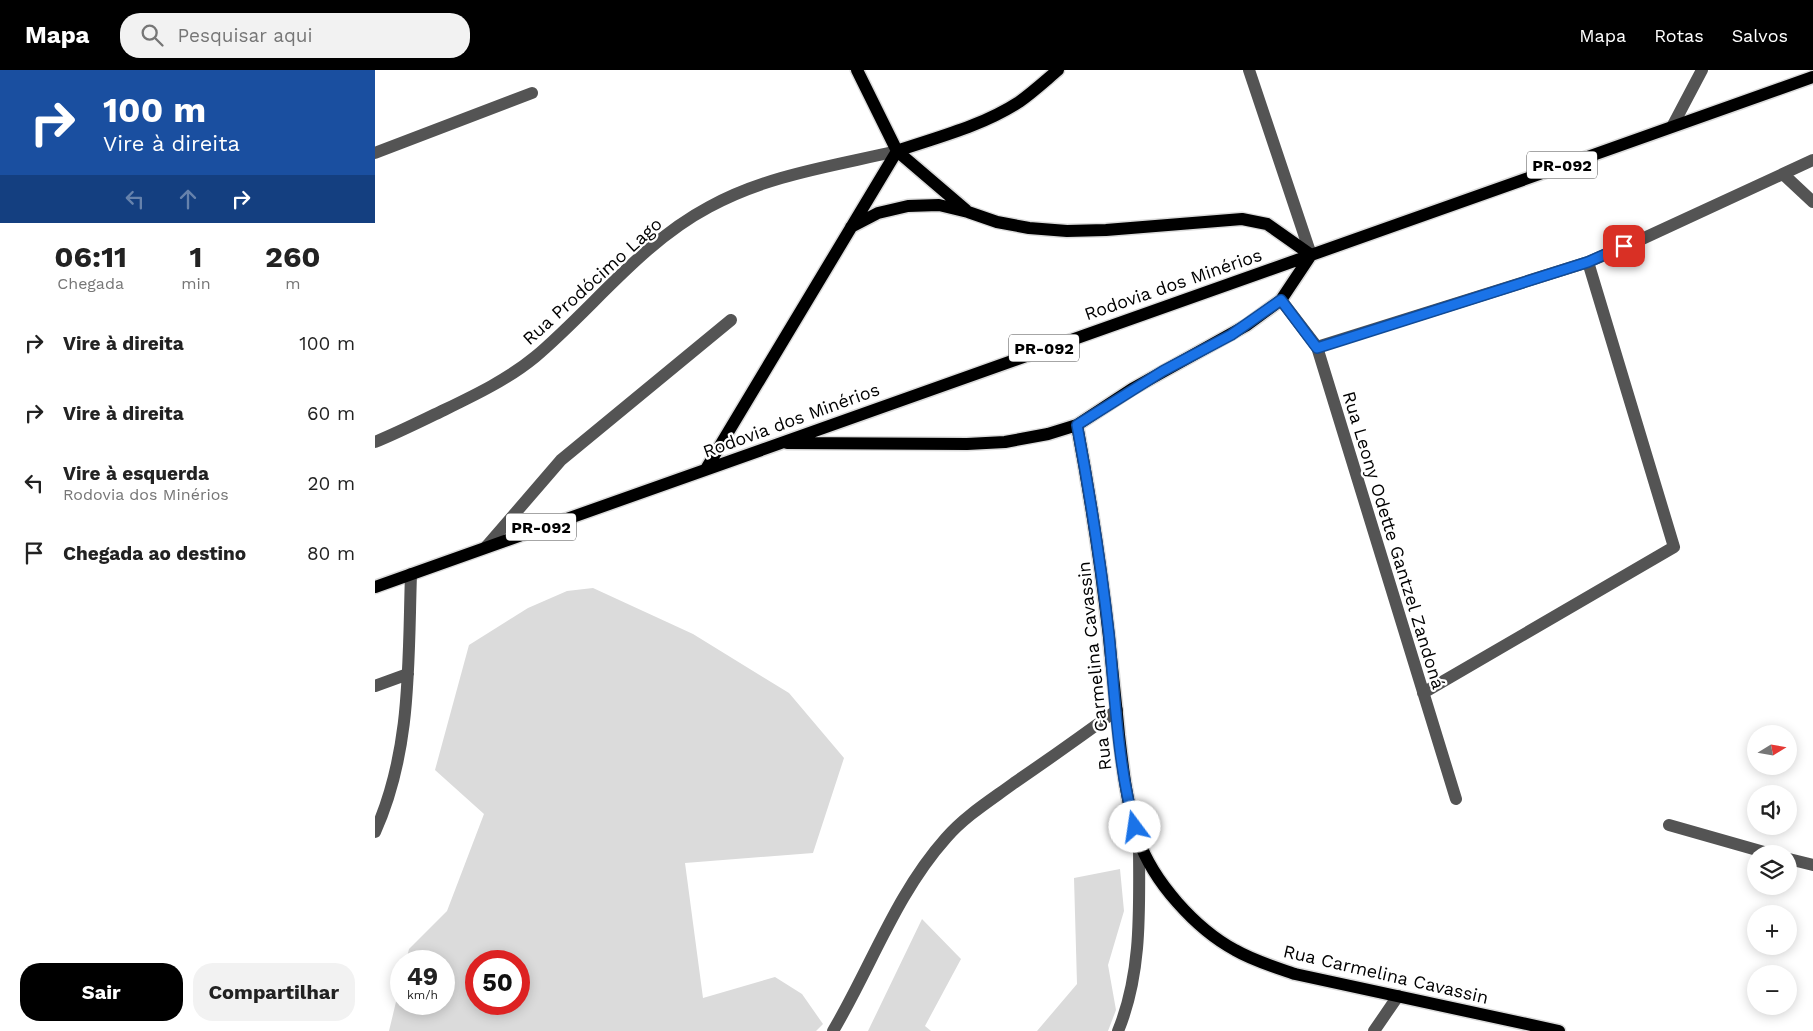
<!DOCTYPE html>
<html lang="pt">
<head>
<meta charset="utf-8">
<style>
	body { margin:0; font-family:"Work Sans",sans-serif; background:#f2f2f2; color:#222; height:100vh; display:flex; flex-direction:column; font-size:19px; white-space:nowrap }
	* { box-sizing:border-box; margin:0 }
	p { font-size:16px; color:#767676 }
	.icon { flex:none; width:28px; height:28px; fill:none; stroke:currentColor; stroke-width:2; stroke-linecap:round; stroke-linejoin:round }
	.map { position:relative; flex:1; overflow:hidden }
	.details { display:flex; flex-direction:column; background:#fff; width:375px }
	.details>* { flex:none }
	.hud { background:#1a4fa0; color:#fff; overflow:hidden }
	.needle { width:32px; rotate:79deg }
	.buttons { position:absolute; left:1372px; top:655px; display:grid; gap:10px }
	.buttons a { display:grid; place-items:center; width:50px; height:50px; border-radius:50%; background:#fff; box-shadow:0 2px 12px #0003; font-size:25px }
	.speed { position:absolute; left:15px; top:880px; display:flex; gap:10px; font-size:25px; font-weight:700; text-align:center }
	.speed>* { display:grid; place-content:center; width:65px; height:65px; border-radius:50%; background:#fff; box-shadow:0 2px 12px #0003; line-height:1 }
	.speed small { font-size:12px; font-weight:400 }
	.speed .limit { border:8px solid #d22; background:#fff; color:#111 }
	.pin { position:absolute; display:grid; place-items:center; width:42px; height:42px; color:#fff; margin:-21px; border-radius:10px; box-shadow:0 2px 8px #0006 }
	.me { position:absolute; width:55px; margin:-28px; rotate:346deg; stroke-linejoin:round; filter:drop-shadow(0 0 4px #0008) }
	.turn { display:flex; align-items:center; gap:18px; height:105px; padding:0 20px; font-size:22px }
	.turn .icon { width:65px; height:65px; stroke-width:2.5 }
	.turn b { display:block; font-size:35px; line-height:42px }
	.lanes { display:flex; align-items:center; height:48px; padding:0 20px; background:#0003; justify-content:center; gap:25px; direction:ltr }
	.lanes .off { opacity:.35 }
	.eta { display:flex; justify-content:space-evenly; align-items:center; height:85px; text-align:center }
	.eta b { font-size:30px; font-weight:700; line-height:35px }
	.button { display:flex; gap:10px; margin-top:auto; padding:10px 20px }
	.button a { flex:1; height:58px; border-radius:20px; background:#000; color:#fff; font-size:20px; font-weight:700; line-height:58px; text-align:center }
	.button a+a { background:#f2f2f2; color:#222 }
	ul { padding:0; list-style:none }
	li { display:flex; align-items:center; gap:15px; height:70px; padding:0 20px }
	li div { flex:1 }
	li b { display:block; font-size:19px }
	li em { font-style:normal }
	header { display:flex; align-items:center; gap:30px; box-sizing:border-box; height:70px; padding:0 25px; background:#000; color:#fff }
	header strong { font-size:24px }
	nav { display:flex; gap:28px; margin-inline-start:auto; font-size:18px }
	.search { width:350px; height:45px; background:#f2f2f2; display:flex; align-items:center; gap:12px; box-sizing:border-box; padding:0 18px; border-radius:20px; color:#767676; font-size:19px }
	main { display:flex; flex:1; min-height:0 }
	.map>svg:first-child { display:block }
	.green { fill:#dbdbdb; fill-rule:evenodd }
	.lines { fill:none; stroke-linecap:round; stroke-linejoin:round }
	.major-casing { stroke:#dbdbdb; stroke-width:15 }
	.minor { stroke:#545454; stroke-width:12 }
	.major { stroke:#000; stroke-width:12 }
	.route-casing { stroke:#114b97; stroke-width:12 }
	.route { stroke:#1a73e8; stroke-width:9 }
	.labels { text-anchor:middle; dominant-baseline:central; stroke-width:4.5; stroke-linejoin:round; paint-order:stroke }
	.shield { fill:#fff; stroke:#4c4c4c; stroke-width:1 }
	.shield-label { font-size:16px; font-weight:bold; fill:#000 }
	.street-label { font-size:18px; fill:#000; stroke:#fff }
</style>
</head>
<body>
<header>
<strong>Mapa</strong>
<div class="search"><svg class="icon" aria-label="search" viewBox="0 0 24 24"><circle cx="10" cy="10" r="6"/><path d="M15 15l6 6"/></svg>Pesquisar aqui</div>
<nav><a>Mapa</a><a>Rotas</a><a>Salvos</a></nav>
</header>
<main>
<section class="details">
<div class="hud">
<div class="turn"><svg class="icon" aria-label="right" viewBox="0 0 24 24"><path d="M7 20v-9h11M14 6l5 5-5 5"/></svg><div><b>100 m</b>Vire à direita</div></div>
<div class="lanes"><svg class="icon off" aria-label="left" viewBox="0 0 24 24"><path d="M17 20v-9H6M10 6l-5 5 5 5"/></svg><svg class="icon off" aria-label="ahead" viewBox="0 0 24 24"><path d="M12 20V5M6 11l6-6 6 6"/></svg><svg class="icon" aria-label="right" viewBox="0 0 24 24"><path d="M7 20v-9h11M14 6l5 5-5 5"/></svg></div>
</div>
<div class="eta">
<div><b>06:11</b><p>Chegada</p></div>
<div><b>1</b><p>min</p></div>
<div><b>260</b><p>m</p></div>
</div>
<ul>
<li><svg class="icon" aria-label="right" viewBox="0 0 24 24"><path d="M7 20v-9h11M14 6l5 5-5 5"/></svg><div><b>Vire à direita</b></div><em>100 m</em></li>
<li><svg class="icon" aria-label="right" viewBox="0 0 24 24"><path d="M7 20v-9h11M14 6l5 5-5 5"/></svg><div><b>Vire à direita</b></div><em>60 m</em></li>
<li><svg class="icon" aria-label="left" viewBox="0 0 24 24"><path d="M17 20v-9H6M10 6l-5 5 5 5"/></svg><div><b>Vire à esquerda</b><p>Rodovia dos Minérios</p></div><em>20 m</em></li>
<li><svg class="icon" aria-label="arrive" viewBox="0 0 24 24"><path d="M6 21V4h12l-3 4 3 4H6"/></svg><div><b>Chegada ao destino</b></div><em>80 m</em></li>
</ul>
<div class="button"><a>Sair</a><a>Compartilhar</a></div>
</section>
<div class="map">
<svg width="1438" height="961" viewBox="0 0 1438 961">
	<rect width="100%" height="100%" fill="#fff"/>
	<path class="green" d="M 218,518 L 318,564 L 414,623 L 469,688 L 438,783 L 310,793 L 328,928 L 400,907 L 427,924 L 448,954 L 441,961 L 14,961 L 26,911 L 26,934 L 69,934 L 69,891 L 31,891 L 34,879 L 72,841 L 109,744 L 60,700 L 94,575 L 153,538 L 192,521 ZM 101,891 L 144,891 L 144,934 L 101,934 Z
		M 745,799 L 749,841 L 733,895 L 741,940 L 733,961 L 662,961 L 702,914 L 699,808 Z
		M 547,849 L 586,889 L 550,956 L 556,961 L 493,961 Z"/>
	<g class="lines">
		<defs>
			<path id="major" d="M 482,0 L 522,81 L 591,140
				M 522,81 C 563,67 607,56 644,32 C 657,23 670,11 683,0
				M 476,157 L 503,143 L 533,136 L 564,135 L 593,142 L 622,152 L 654,158 L 692,161 L 731,160 L 867,149 L 892,154 L 936,185
				M 702,355 C 715,425 726,496 734,567 C 737,600 741,632 744,665 C 748,700 752,735 763,768 C 778,812 821,859 860,880 C 879,891 900,897 920,904 L 1184,961
				M 412,373 L 592,374 L 630,372 L 673,364 L 702,355 L 757,319 L 872,255 L 906,230 L 936,185
				M 331,399 L 522,81
				M 0,517 L 1438,7"/>
		</defs>
		<use href="#major" class="major-casing"/>
		<path class="minor" d="M 874,0 L 936,185
			M 1298,55 L 1327,0
			M 0,83 L 157,23
			M 1408,104 L 1438,132
			M 906,230 L 942,277 L 1081,729
			M 942,277 L 1213,192 L 1267,169 L 1438,90
			M 0,372 C 22,363 44,352 65,342 C 98,326 132,310 160,287 C 218,238 266,173 334,137 C 392,105 458,96 522,81
			M 111,477 L 186,390 L 356,250
			M 0,616 L 33,604
			M 1048,623 L 1299,477 L 1213,192
			M 1294,755 L 1396,784
			M 0,762 C 37,680 33,592 36,504
			M 1414,789 L 1438,795
			M 458,961 C 496,897 521,824 571,768 C 590,746 616,730 639,713 C 674,689 708,665 742,640
			M 743,961 C 768,901 764,834 764,770
			M 999,961 L 1023,926"/>
		<use href="#major" class="major"/>
	</g>
	<g class="lines">
		<defs>
			<path id="route" d="M 760,757 C 743,698 740,627 734,565 C 726,494 715,425 702,355 L 788,301 L 856,265 L 906,230 L 942,278 L 1213,192 L 1249,176"/>
		</defs>
		<use href="#route" class="route-casing"/>
		<use href="#route" class="route"/>
	</g>
	<g class="labels">
		<g class="shield">
			<rect x="1152" y="81.5" width="70" height="27" rx="4"/>
			<rect x="634" y="264.5" width="70" height="27" rx="4"/>
			<rect x="131" y="443.5" width="70" height="27" rx="4"/>
		</g>
		<g class="shield-label">
			<text x="1187" y="95">PR-092</text>
			<text x="669" y="278">PR-092</text>
			<text x="166" y="457">PR-092</text>
		</g>
		<g class="street-label">
			<text transform="translate(217 211) rotate(-42)">Rua Prodócimo Lago</text>
			<text transform="translate(798 214) rotate(-19)">Rodovia dos Minérios</text>
			<text transform="translate(416 350) rotate(-20)">Rodovia dos Minérios</text>
			<text transform="translate(1019 470) rotate(73)">Rua Leony Odette Gantzel Zandoná</text>
			<text transform="translate(719 596) rotate(-96)">Rua Carmelina Cavassin</text>
			<text transform="translate(1011 904) rotate(13)">Rua Carmelina Cavassin</text>
		</g>
	</g>
</svg>
<div class="buttons">
<a><svg class="needle" viewBox="-14 -14 28 28"><path d="M0-13l5 13h-10z" fill="#e53935"/><path d="M0 13l5-13h-10z" fill="#767676"/></svg></a>
<a><svg class="icon" aria-label="sound" viewBox="0 0 24 24"><path d="M4 9h4l5-4v14l-5-4H4zM17 9q2 3 0 6"/></svg></a>
<a><svg class="icon" aria-label="layers" viewBox="0 0 24 24"><path d="M12 4l9 5-9 5-9-5zM3 14l9 5 9-5"/></svg></a>
<a>+</a>
<a>−</a>
</div>
<div class="speed"><div>49<small>km/h</small></div><div class="limit">50</div></div>
<div class="pin" style="left:1249px;top:176px;background:#d93025"><svg class="icon" aria-label="arrive" viewBox="0 0 24 24"><path d="M6 21V4h12l-3 4 3 4H6"/></svg></div>
<svg class="me" style="left:760px;top:757px" viewBox="-20 -20 40 40"><circle r="19" fill="#fff"/><path d="M0-13L10 11 0 6-10 11z" fill="#1a73e8"/></svg>
</div>
</main>
</body>
</html>
